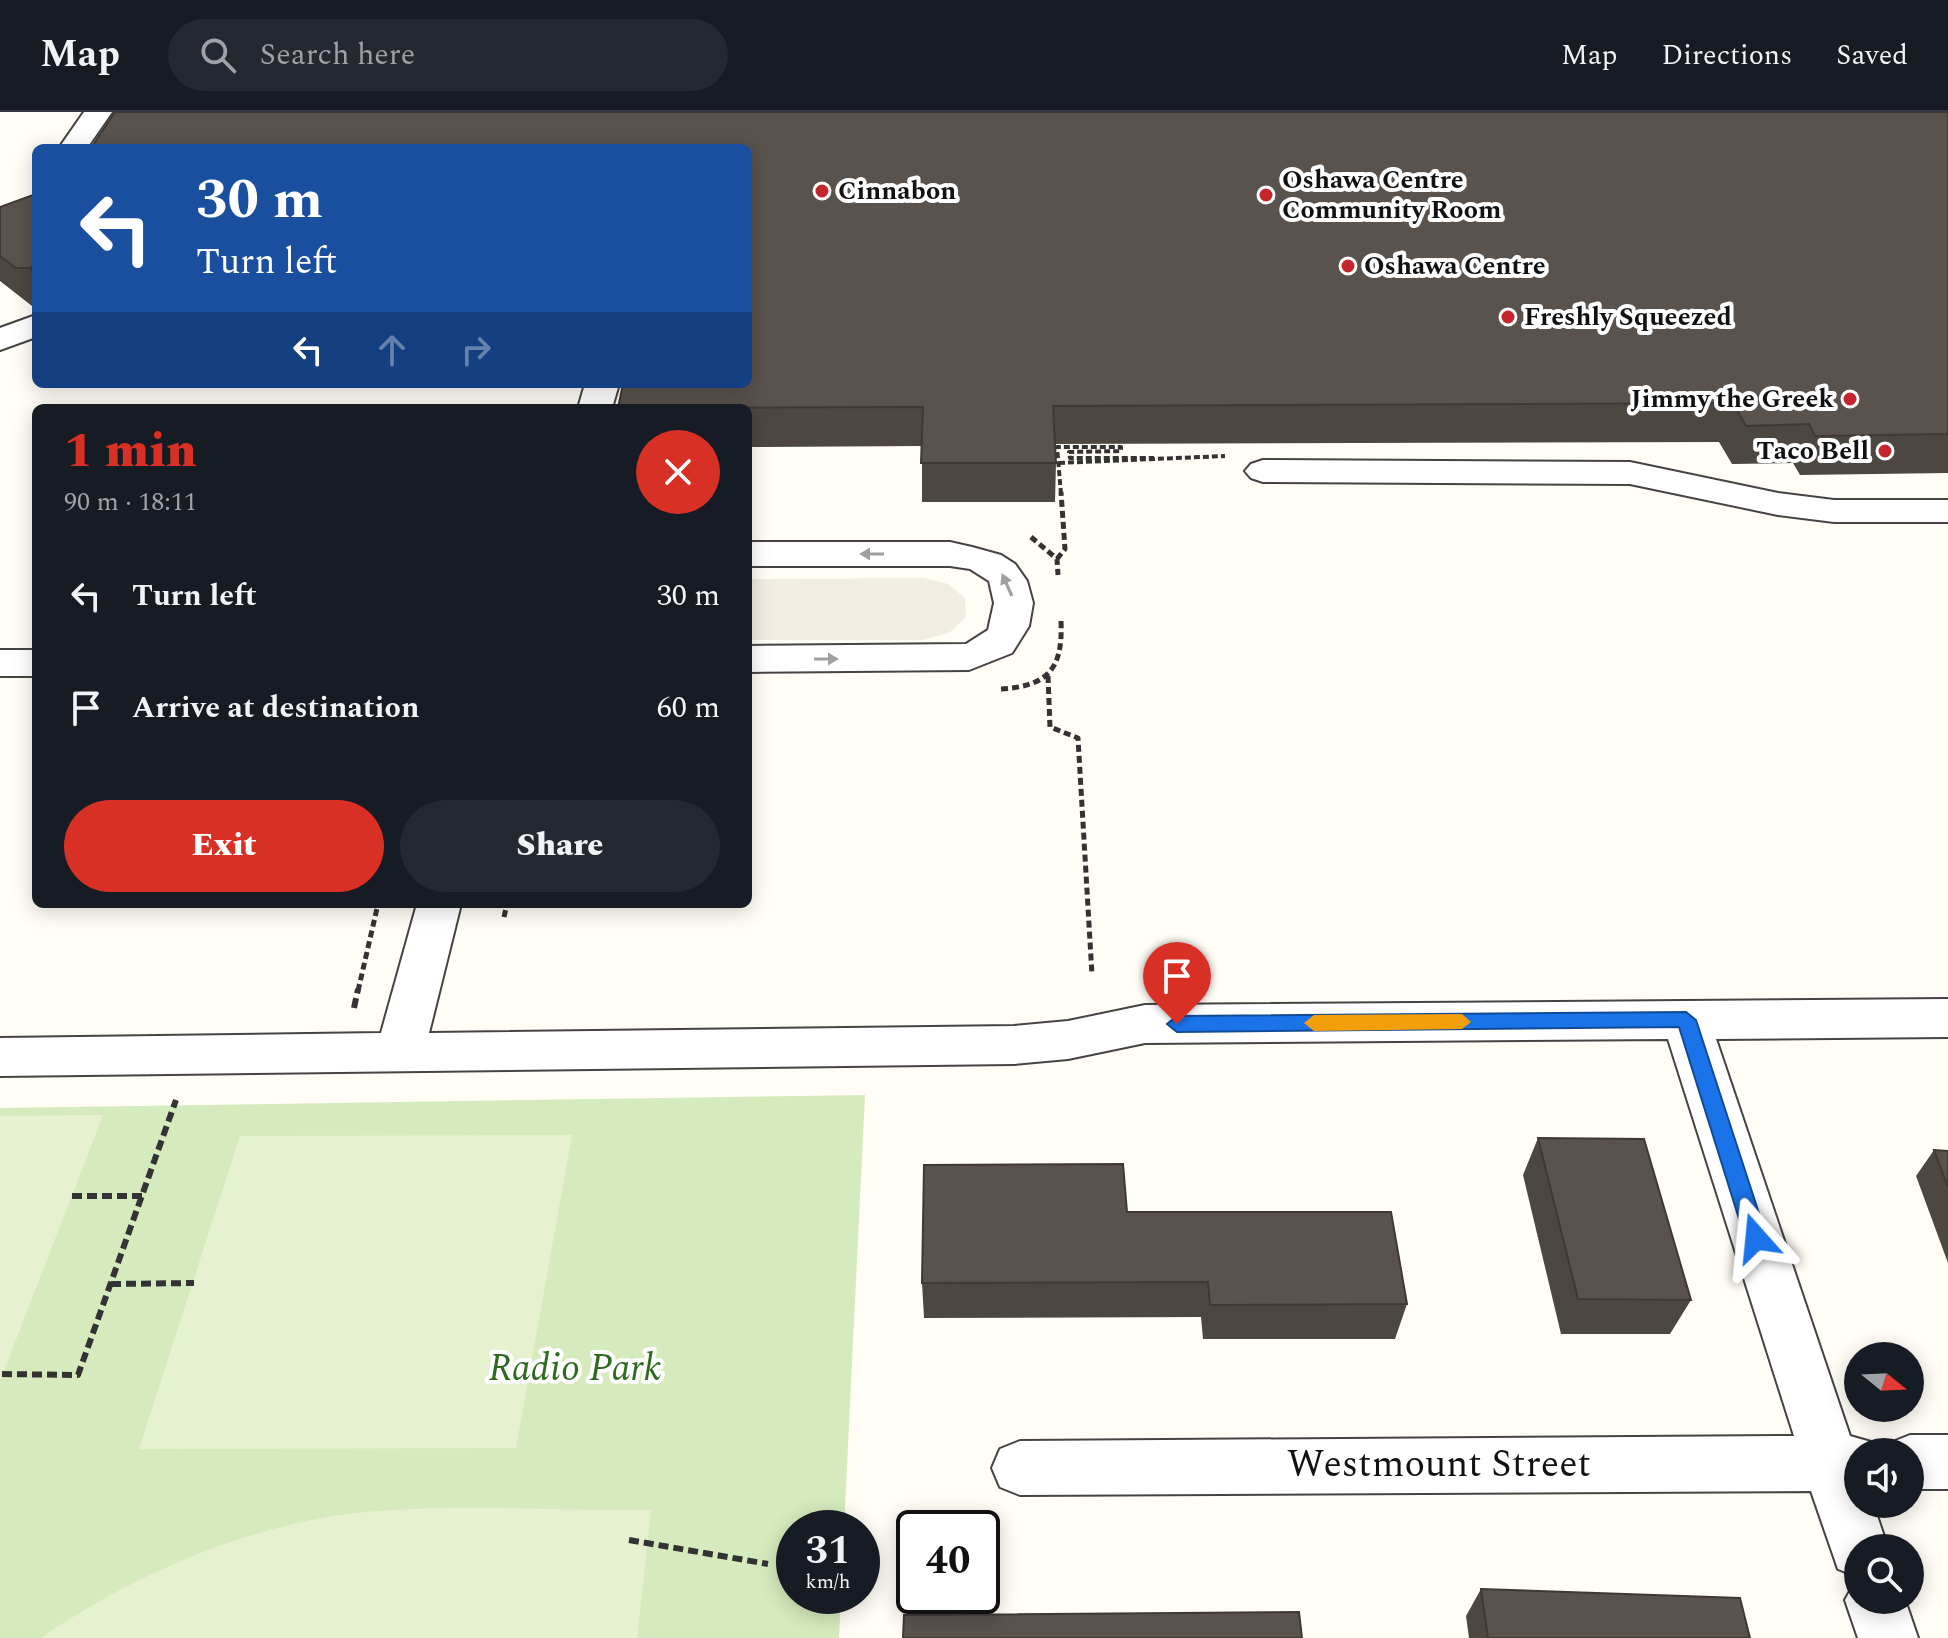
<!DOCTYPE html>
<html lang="en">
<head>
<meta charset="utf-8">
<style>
	body { margin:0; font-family:Spectral,serif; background:#242831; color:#f1f3f6; height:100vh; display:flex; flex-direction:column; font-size:30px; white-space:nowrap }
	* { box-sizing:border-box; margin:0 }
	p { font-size:26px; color:#9ea1a6 }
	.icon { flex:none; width:44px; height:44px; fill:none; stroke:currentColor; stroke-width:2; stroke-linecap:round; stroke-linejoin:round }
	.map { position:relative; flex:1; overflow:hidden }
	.side { position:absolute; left:32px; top:292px; width:720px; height:504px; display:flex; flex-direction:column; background:#171b24; border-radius:12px; box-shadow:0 4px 20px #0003 }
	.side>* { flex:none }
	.guide { position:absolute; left:32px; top:32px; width:720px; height:244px; border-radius:12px; box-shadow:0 4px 20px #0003; background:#1a4fa0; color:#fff; overflow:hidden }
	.needle { width:52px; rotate:108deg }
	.fabs { position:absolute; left:1844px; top:1230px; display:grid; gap:16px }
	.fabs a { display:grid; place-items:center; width:80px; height:80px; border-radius:50%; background:#171b24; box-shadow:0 4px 20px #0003; font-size:40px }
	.speed { position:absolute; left:776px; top:1398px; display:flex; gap:16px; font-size:40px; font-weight:700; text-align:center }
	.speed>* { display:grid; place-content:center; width:104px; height:104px; border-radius:50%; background:#171b24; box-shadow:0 4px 20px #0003; line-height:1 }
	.speed small { font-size:20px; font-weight:400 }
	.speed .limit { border:4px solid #111; border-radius:12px; background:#fff; color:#111 }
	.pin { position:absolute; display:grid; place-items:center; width:68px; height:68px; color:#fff; margin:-82px -34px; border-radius:50% 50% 50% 0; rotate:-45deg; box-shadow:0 0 8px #0007 }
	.pin .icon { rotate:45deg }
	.me { position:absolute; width:88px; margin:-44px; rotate:342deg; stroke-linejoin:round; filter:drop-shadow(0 0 6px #0008) }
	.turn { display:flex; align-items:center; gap:28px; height:168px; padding:0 32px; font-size:36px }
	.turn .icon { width:104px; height:104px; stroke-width:2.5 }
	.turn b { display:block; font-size:56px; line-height:68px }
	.lanes { display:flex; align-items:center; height:76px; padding:0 32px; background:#0003; justify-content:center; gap:40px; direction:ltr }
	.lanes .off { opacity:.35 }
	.round { display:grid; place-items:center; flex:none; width:84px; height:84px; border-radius:42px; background:#242831 }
	.headline { display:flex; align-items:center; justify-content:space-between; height:136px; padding:0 32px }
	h1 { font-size:48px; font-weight:800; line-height:60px; color:#d93025 }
	.primary-button { display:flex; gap:16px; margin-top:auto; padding:16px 32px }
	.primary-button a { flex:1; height:92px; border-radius:48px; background:#d93025; color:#fff; font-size:32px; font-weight:800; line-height:92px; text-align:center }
	.primary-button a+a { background:#242831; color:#f1f3f6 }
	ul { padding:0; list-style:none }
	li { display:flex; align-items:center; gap:24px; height:112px; padding:0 32px }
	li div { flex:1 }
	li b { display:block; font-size:30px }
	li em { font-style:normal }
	header { display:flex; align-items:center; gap:48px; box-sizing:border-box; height:112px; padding:0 40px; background:#171b24; border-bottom:2px solid #363941 }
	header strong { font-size:38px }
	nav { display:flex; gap:44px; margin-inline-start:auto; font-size:28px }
	.search { width:560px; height:72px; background:#242831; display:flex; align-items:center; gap:20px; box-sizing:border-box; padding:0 28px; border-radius:44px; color:#9ea1a6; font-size:30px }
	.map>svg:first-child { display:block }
	.green { fill:#d5ebbd }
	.pitch { fill:#e6f2cf }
	.plaza { fill:#f1ede2 }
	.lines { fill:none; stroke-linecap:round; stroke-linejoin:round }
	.minor-casing { stroke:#444; stroke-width:4 }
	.path-far2 { stroke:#333; stroke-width:4; stroke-dasharray:6 3; stroke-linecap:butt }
	.path-far1 { stroke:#333; stroke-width:5; stroke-dasharray:7 4; stroke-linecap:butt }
	.path { stroke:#333; stroke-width:6; stroke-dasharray:10 5; stroke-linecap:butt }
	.minor { fill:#fff; fill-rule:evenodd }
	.wall { fill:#4d4742 }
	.shaded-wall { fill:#3f3936 }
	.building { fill:#5a524d; stroke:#3f3936; stroke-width:2 }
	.oneway { fill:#a0a0a0 }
	.route { fill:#1a73e8; stroke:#114b97; stroke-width:2 }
	.slow { fill:#f59e0b }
	.poi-dot { fill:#c4262e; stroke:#fff; stroke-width:3 }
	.labels { text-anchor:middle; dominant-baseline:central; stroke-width:8; stroke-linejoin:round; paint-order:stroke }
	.far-poi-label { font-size:26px; font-weight:bold; fill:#111; stroke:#fff; text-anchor:start }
	.near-park-label { font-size:38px; font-style:italic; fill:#2f6b1f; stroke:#fff }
	.near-street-label { font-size:38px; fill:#111; stroke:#fff }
</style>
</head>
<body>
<header>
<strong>Map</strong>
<div class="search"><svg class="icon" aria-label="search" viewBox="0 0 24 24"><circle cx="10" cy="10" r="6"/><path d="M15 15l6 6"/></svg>Search here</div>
<nav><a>Map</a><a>Directions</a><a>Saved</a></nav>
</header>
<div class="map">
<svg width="1948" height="1526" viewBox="0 0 1948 1526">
	<rect width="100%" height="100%" fill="#fffdf5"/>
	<path class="green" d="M 865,983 L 844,1416 L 794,1416 L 794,1484 L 841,1484 L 839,1526 L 0,1526 L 0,996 Z"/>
	<path class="pitch" d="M 103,1003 L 0,1269 L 0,1004 Z
		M 572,1023 L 516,1336 L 139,1337 L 240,1024 Z
		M 651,1398 L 637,1526 L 41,1526 C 137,1460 260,1407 378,1399 C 468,1392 560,1399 651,1398 Z"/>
	<path class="plaza" d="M 924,466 L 948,472 L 965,486 L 966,505 L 949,521 L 922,528 L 748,528 L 748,467 Z"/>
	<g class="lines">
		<defs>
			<path id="minor" d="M 84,0 L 112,0 L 87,36 L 59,36 Z
				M 36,203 L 36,225 L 0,238 L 0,216 Z
				M 585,272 L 619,272 L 612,296 L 578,296 Z
				M 1263,348 L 1630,350 L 1778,381 L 1834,388 L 1948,388 L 1948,410 L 1834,410 L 1778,403 L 1630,372 L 1263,370 L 1251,366 L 1245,359 L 1251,352 Z
				M 748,430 L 950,430 L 972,435 L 1001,443 L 1015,452 L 1027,469 L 1033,491 L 1029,514 L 1012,541 L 969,558 L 748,560 L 748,534 L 966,532 L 988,518 L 994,491 L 989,469 L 970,457 L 950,454 L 748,454 Z
				M 0,538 L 36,538 L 36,564 L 0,564 Z
				M 417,792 L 461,792 L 429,921 L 1014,914 L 1068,909 L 1145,893 L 1948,887 L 1948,925 L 1716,927 L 1850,1324 L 1878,1332 L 1882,1340 L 1858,1340 L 1858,1392 L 1873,1392 L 1888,1436 L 1858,1436 L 1858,1465 L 1838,1457 L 1811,1379 L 1020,1383 L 1000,1375 L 992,1356 L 1000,1337 L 1020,1329 L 1794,1324 L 1668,927 L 1145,931 L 1068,947 L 1014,952 L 0,964 L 0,926 L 381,921 Z
				M 1910,1323 L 1948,1323 L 1948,1377 L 1910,1377 L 1910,1340 L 1886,1340 L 1890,1331 Z
				M 1858,1465 L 1858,1488 L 1905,1488 L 1918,1526 L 1858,1526 L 1845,1488 Z"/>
		</defs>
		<use href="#minor" class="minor-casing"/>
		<path class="path-far2" d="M 1059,351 L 1225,344
			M 1061,382 L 1057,335 L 1121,335 L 1121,339 L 1069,340 L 1070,346 L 1154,346"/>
		<path class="path-far1" d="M 1031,425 L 1057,447 L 1058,463
			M 1057,447 L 1065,437 L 1061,380
			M 1048,564 L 1050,615 L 1078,626 L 1092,863
			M 1001,577 C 1049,574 1063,556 1061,509
			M 504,805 L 507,792
			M 358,879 L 378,792"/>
		<path class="path" d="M 354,896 L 358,877
			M 72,1084 L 142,1084
			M 111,1172 L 194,1171
			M 2,1262 L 78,1263 L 176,988
			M 629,1428 L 768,1452"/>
		<use href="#minor" class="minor"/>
	</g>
	<path class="wall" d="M 1948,0 L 1948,361 L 1800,363 L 1793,351 L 1732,352 L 1719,330 L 1055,332 L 1056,351 L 1055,390 L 922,390 L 922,334 L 748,335 L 748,296 Z
		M 36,82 L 36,194 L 32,194 L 0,169 L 0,95 Z
		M 1538,1026 L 1691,1188 L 1670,1222 L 1561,1222 L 1523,1063 Z
		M 1934,1038 L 1948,1039 L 1948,1151 L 1916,1064 Z
		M 1127,1100 L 1407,1192 L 1395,1227 L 1203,1227 L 1201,1205 L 924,1206 L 922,1171 Z
		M 1481,1477 L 1750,1526 L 1469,1526 L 1466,1504 Z"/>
	<path class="shaded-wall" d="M 36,153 L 36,171 L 30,156 Z"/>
	<path class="building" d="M 115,0 L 1948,0 L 1948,322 L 1815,324 L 1809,312 L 1746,314 L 1733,291 L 1053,294 L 1056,351 L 921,351 L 923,295 L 618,296 L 623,272 L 748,272 L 748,36 L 91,36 Z
		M 36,82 L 36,153 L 30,156 L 16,156 L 0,144 L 0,95 Z
		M 1538,1026 L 1644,1027 L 1691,1188 L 1578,1187 Z
		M 1934,1038 L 1948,1039 L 1948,1075 Z
		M 1123,1052 L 1127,1100 L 1391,1100 L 1407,1192 L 1210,1193 L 1208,1170 L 922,1171 L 924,1053 Z
		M 1481,1477 L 1740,1486 L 1750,1526 L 1488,1526 Z
		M 1299,1500 L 1302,1526 L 903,1526 L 904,1503 Z"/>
	<defs><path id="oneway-solid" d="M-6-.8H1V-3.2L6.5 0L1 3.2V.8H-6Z" transform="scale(2)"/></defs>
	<g class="oneway">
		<use href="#oneway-solid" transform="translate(872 442) rotate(180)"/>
		<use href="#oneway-solid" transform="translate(1007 473) rotate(-114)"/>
		<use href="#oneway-solid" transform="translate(826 547)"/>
	</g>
	<path class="route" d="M 1686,900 L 1696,908 L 1767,1126 L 1763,1133 L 1748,1133 L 1745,1126 L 1679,915 L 1177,920 L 1167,912 L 1177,904 Z"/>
	<path class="slow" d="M 1462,902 L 1471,910 L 1462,917 L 1314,919 L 1304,911 L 1314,903 Z"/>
	<g class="poi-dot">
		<circle cx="822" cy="79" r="8"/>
		<circle cx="1266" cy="83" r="8"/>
		<circle cx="1348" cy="154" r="8"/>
		<circle cx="1508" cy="205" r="8"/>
		<circle cx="1850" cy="287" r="8"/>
		<circle cx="1885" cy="339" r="8"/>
	</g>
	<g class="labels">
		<g class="far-poi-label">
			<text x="1282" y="68">Oshawa Centre<tspan x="1282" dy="30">Community Room</tspan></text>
			<text x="838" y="79">Cinnabon</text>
			<text x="1364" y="154">Oshawa Centre</text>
			<text x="1524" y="205">Freshly Squeezed</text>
			<text x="1834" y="287" text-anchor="end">Jimmy the Greek</text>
			<text x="1869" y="339" text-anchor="end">Taco Bell</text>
		</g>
		<g class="near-park-label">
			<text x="575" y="1257">Radio Park</text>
		</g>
		<g class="near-street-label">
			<text x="1439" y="1353">Westmount Street</text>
		</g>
	</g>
</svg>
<div class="fabs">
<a><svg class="needle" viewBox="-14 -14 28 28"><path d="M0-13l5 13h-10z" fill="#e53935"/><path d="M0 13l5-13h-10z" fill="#9ea1a6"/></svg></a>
<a><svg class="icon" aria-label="sound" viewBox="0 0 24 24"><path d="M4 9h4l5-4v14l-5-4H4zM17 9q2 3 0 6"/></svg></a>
<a><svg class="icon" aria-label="search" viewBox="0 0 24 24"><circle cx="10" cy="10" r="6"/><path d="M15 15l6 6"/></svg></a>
</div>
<div class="speed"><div>31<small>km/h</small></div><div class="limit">40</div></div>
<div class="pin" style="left:1177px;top:912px;background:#d93025"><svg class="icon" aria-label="arrive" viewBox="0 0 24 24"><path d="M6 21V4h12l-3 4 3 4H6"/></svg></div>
<svg class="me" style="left:1756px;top:1126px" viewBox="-20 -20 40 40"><path d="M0-17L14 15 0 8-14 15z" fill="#1a73e8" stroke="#fff" stroke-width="4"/></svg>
<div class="guide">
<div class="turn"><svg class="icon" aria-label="left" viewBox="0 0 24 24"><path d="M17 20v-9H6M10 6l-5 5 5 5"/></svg><div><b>30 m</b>Turn left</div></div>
<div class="lanes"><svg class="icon" aria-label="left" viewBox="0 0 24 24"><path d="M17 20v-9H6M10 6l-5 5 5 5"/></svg><svg class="icon off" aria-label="ahead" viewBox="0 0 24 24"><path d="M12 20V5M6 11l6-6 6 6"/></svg><svg class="icon off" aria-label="right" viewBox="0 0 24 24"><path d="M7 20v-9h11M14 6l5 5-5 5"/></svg></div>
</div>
<section class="side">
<div class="headline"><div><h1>1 min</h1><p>90 m · 18:11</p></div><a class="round" style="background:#d93025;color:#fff"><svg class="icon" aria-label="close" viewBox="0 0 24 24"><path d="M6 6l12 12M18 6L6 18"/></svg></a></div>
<ul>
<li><svg class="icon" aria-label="left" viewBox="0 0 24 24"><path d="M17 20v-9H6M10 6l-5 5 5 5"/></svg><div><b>Turn left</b></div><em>30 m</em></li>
<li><svg class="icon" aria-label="arrive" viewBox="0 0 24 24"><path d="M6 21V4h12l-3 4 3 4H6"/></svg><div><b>Arrive at destination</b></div><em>60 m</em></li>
</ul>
<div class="primary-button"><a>Exit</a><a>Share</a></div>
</section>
</div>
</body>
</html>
